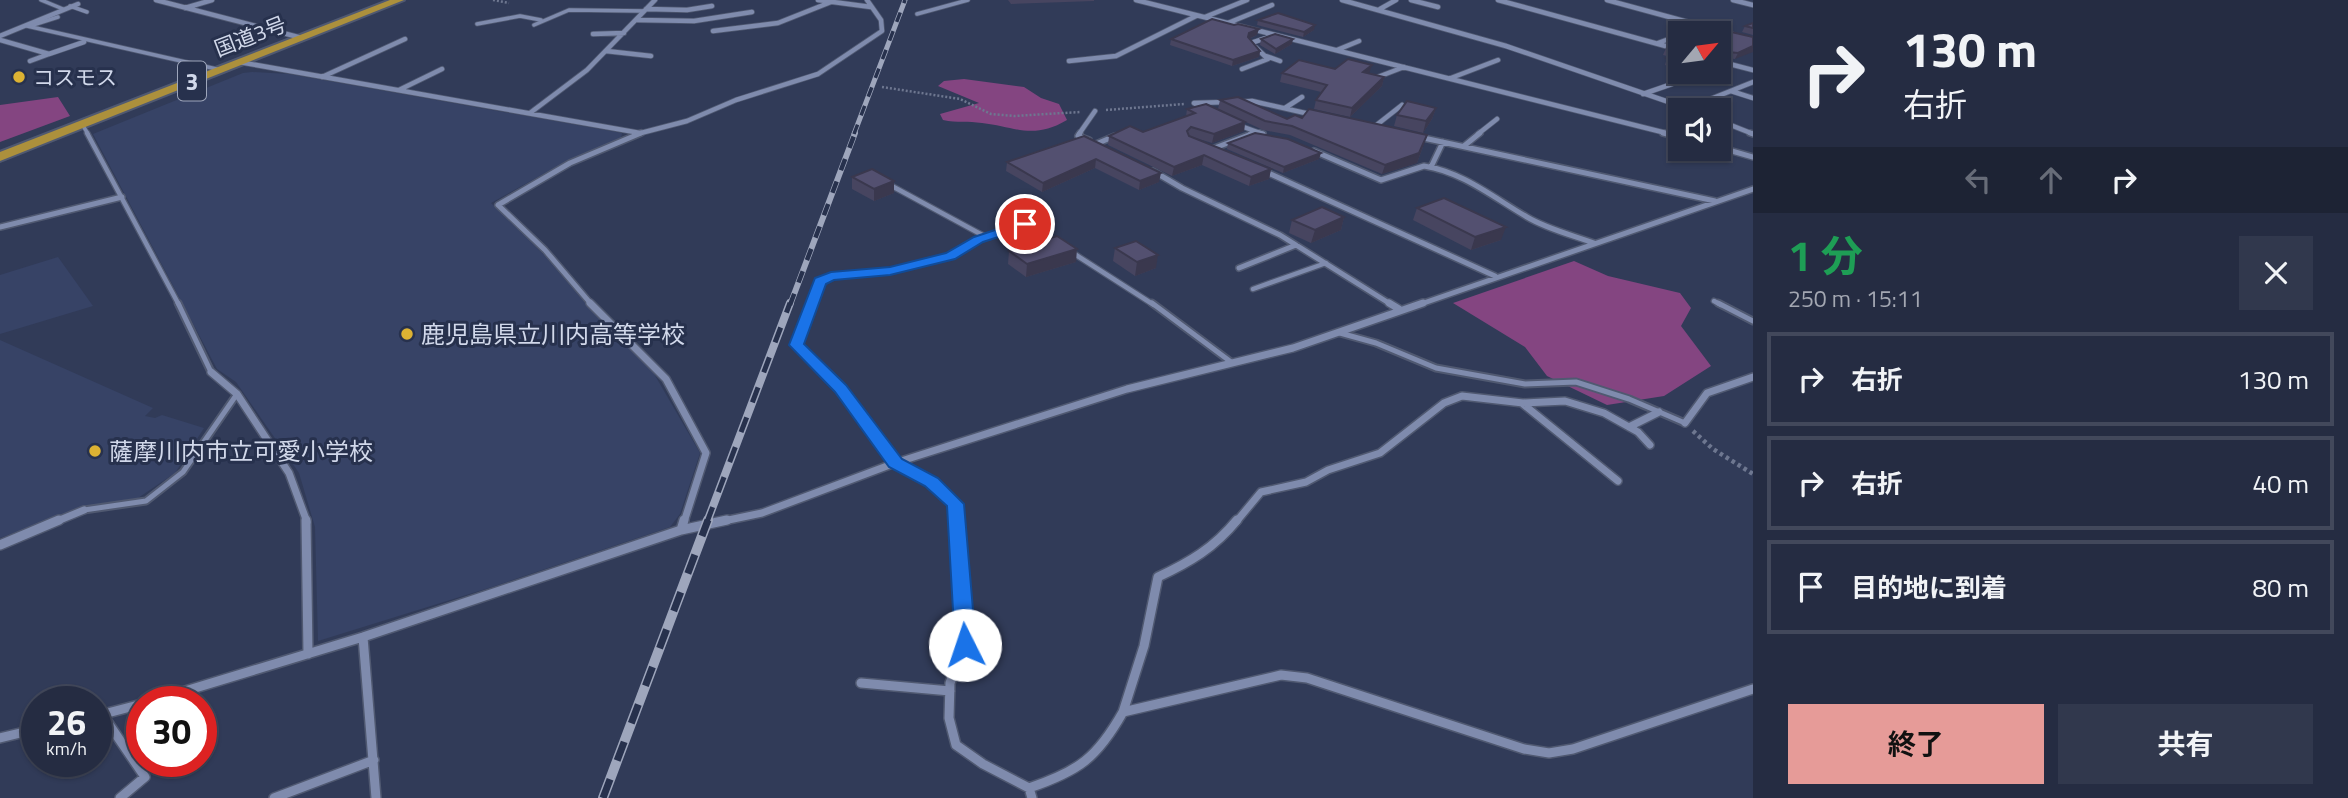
<!DOCTYPE html>
<html lang="ja">
<head>
<meta charset="utf-8">
<style>
	body { margin:0; font-family:"Titillium Web","Noto Sans JP",sans-serif; background:#31384d; color:#f1f3f6; height:100vh; display:flex; flex-direction:column; font-size:26px; white-space:nowrap }
	* { box-sizing:border-box; margin:0 }
	p { font-size:23px; color:#a3a7b2 }
	.icon { flex:none; width:38px; height:38px; fill:none; stroke:currentColor; stroke-width:2; stroke-linecap:round; stroke-linejoin:round }
	.map { position:relative; flex:1; overflow:hidden }
	.panel { display:flex; flex-direction:column; background:#252c42; width:595px }
	.panel>* { flex:none }
	.banner { background:#252c42; color:#f1f3f6; overflow:hidden }
	.needle { width:46px; rotate:61deg }
	.fabs { position:absolute; left:1668px; top:21px; display:grid; gap:14px }
	.fabs a { display:grid; place-items:center; width:63px; height:63px; border-radius:0px; background:#252c42; box-shadow:0 2px 5px #0004,0 0 0 2px #42485b; font-size:35px }
	.speed { position:absolute; left:21px; top:686px; display:flex; gap:14px; font-size:35px; font-weight:700; text-align:center }
	.speed>* { display:grid; place-content:center; width:91px; height:91px; border-radius:50%; background:#252c42; box-shadow:0 2px 5px #0004,0 0 0 2px #42485b; line-height:1 }
	.speed small { font-size:18px; font-weight:400 }
	.speed .limit { border:10px solid #d22; background:#fff; color:#111 }
	.pin { position:absolute; display:grid; place-items:center; width:60px; height:60px; color:#fff; margin:-30px; border:4px solid #fff; border-radius:50%; box-shadow:0 2px 7px #0007 }
	.me { position:absolute; width:77px; margin:-38px; rotate:356deg; stroke-linejoin:round; filter:drop-shadow(0 0 5px #0008) }
	.turn { display:flex; align-items:center; gap:24px; height:147px; padding:0 35px; font-size:32px }
	.turn .icon { width:91px; height:91px; stroke-width:2.5 }
	.turn b { display:block; font-size:49px; line-height:60px }
	.lanes { display:flex; align-items:center; height:66px; padding:0 35px; background:#0003; justify-content:center; gap:35px; direction:ltr }
	.lanes .off { opacity:.35 }
	.round { display:grid; place-items:center; flex:none; width:74px; height:74px; border-radius:0px; background:#31384d }
	.head { display:flex; align-items:center; justify-content:space-between; height:119px; padding:0 35px }
	h1 { font-size:42px; font-weight:700; line-height:52px; color:#1e9e55 }
	.action { display:flex; gap:14px; margin-top:auto; padding:14px 35px }
	.action a { flex:1; height:80px; border-radius:0px; background:#e69b98; color:#111; font-size:28px; font-weight:700; line-height:80px; text-align:center }
	.action a+a { background:#31384d; color:#f1f3f6 }
	ul { padding:0; list-style:none }
	li { display:flex; align-items:center; gap:21px; height:94px; margin:0 14px 10px; padding:0 21px; border:4px solid #42485b; border-radius:0px }
	li div { flex:1 }
	li b { display:block; font-size:26px }
	li em { font-style:normal }
	main { display:flex; flex:1; min-height:0 }
	.map>svg:first-child { display:block }
	.built { fill:#374366 }
	.green { fill:#844581 }
	.lines { fill:none; stroke-linecap:round; stroke-linejoin:round }
	.service-far2-casing { stroke:#505971; stroke-width:5 }
	.service-far1-casing { stroke:#505971; stroke-width:7 }
	.service-casing { stroke:#505971; stroke-width:9 }
	.minor-far3-casing { stroke:#505971; stroke-width:6 }
	.minor-far2-casing { stroke:#505971; stroke-width:8 }
	.minor-far1-casing { stroke:#505971; stroke-width:10 }
	.minor-casing { stroke:#505971; stroke-width:12 }
	.trunk-casing { stroke:#505971; stroke-width:4 }
	.path-far1 { stroke:#6e7790; stroke-width:2.5; stroke-dasharray:2 2; stroke-linecap:butt }
	.path { stroke:#6e7790; stroke-width:4.5; stroke-dasharray:3.5 3.5; stroke-linecap:butt }
	.service-far2 { stroke:#7f8bad; stroke-width:3.5 }
	.service-far1 { stroke:#7f8bad; stroke-width:4.5 }
	.service { stroke:#7f8bad; stroke-width:5 }
	.minor-far3 { stroke:#7f8bad; stroke-width:4.5 }
	.minor-far2 { stroke:#7f8bad; stroke-width:5 }
	.minor-far1 { stroke:#7f8bad; stroke-width:7 }
	.minor { stroke:#7f8bad; stroke-width:9 }
	.trunk { fill:#ac903c; fill-rule:evenodd }
	.rail-far3-casing { stroke:#9ea6bc; stroke-width:5 }
	.rail-far2-casing { stroke:#9ea6bc; stroke-width:6 }
	.rail-far1-casing { stroke:#9ea6bc; stroke-width:8 }
	.rail-casing { stroke:#9ea6bc; stroke-width:10 }
	.rail-far3 { stroke:#27314d; stroke-width:3.5; stroke-dasharray:10; stroke-linecap:butt }
	.rail-far2 { stroke:#27314d; stroke-width:4.5; stroke-dasharray:12; stroke-linecap:butt }
	.rail-far1 { stroke:#27314d; stroke-width:5; stroke-dasharray:16; stroke-linecap:butt }
	.rail { stroke:#27314d; stroke-width:7; stroke-dasharray:20; stroke-linecap:butt }
	.wall { fill:#474560 }
	.shaded-wall { fill:#3a384e }
	.building { fill:#535070; stroke:#3a384e; stroke-width:2 }
	.route { fill:#1a73e8; stroke:#114b97; stroke-width:2 }
	.poi-dot { fill:#dcb233; stroke:#27314d; stroke-width:2.5 }
	.labels { text-anchor:middle; dominant-baseline:central; stroke-width:6; stroke-linejoin:round; paint-order:stroke }
	.far-street-label { font-size:21px; fill:#d1d8ea; stroke:#27314d }
	.far-poi-label { font-size:21px; fill:#d1d8ea; stroke:#27314d; text-anchor:start }
	.shield { fill:#27314d; stroke:#9ea6bb; stroke-width:2 }
	.shield-label { font-size:23px; font-weight:bold; fill:#d1d8ea }
	.poi-label { font-size:24px; fill:#d1d8ea; stroke:#27314d; text-anchor:start }
</style>
</head>
<body>
<main>
<div class="map">
<svg width="1753" height="798" viewBox="0 0 1753 798">
	<rect width="100%" height="100%" fill="#313b58"/>
	<path class="built" d="M 252,72 L 289,74 L 622,133 L 621,139 L 567,161 L 491,203 L 544,255 L 581,298 L 653,372 L 700,453 L 680,514 L 670,527 L 492,587 L 318,641 L 315,527 L 299,473 L 236,382 L 217,369 L 93,134 L 243,73 Z
		M 58,257 L 93,306 L 0,334 L 0,275 Z
		M 0,340 L 153,408 L 145,416 L 155,418 L 162,415 L 204,428 L 175,473 L 138,498 L 87,506 L 0,538 Z"/>
	<path class="green" d="M 964,79 L 1024,87 L 1041,98 L 1059,104 L 1067,120 C 1033,140 1016,127 982,123 C 968,121 957,123 943,120 L 940,114 L 979,103 L 938,86 L 944,81 Z
		M 58,97 L 70,116 L 0,142 L 0,105 Z
		M 1574,261 L 1608,276 L 1680,293 L 1691,308 L 1681,326 L 1711,366 L 1664,396 L 1607,405 L 1547,376 L 1525,347 L 1453,303 Z"/>
	<g class="lines">
		<defs>
			<path id="service-far2" d="M 41,0 L 63,9
				M 70,6 L 87,12
				M 917,14 L 968,0
				M 477,24 L 520,16 L 541,20
				M 33,25 L 58,17
				M 534,25 L 569,10 L 644,11
				M 27,26 L 221,70
				M 82,124 L 88,134"/>
			<path id="service-far1" d="M 87,133 L 179,305
				M 890,185 L 986,237
				M 1073,253 L 1154,305
				M 1253,289 L 1326,263
				M 1714,301 L 1721,305
				M 811,305 L 820,281 L 831,276 L 890,271 L 951,256 L 978,239 L 1025,224 L 1055,242"/>
			<path id="service" d="M 178,303 L 211,372
				M 812,303 L 796,345 L 841,389 L 895,463
				M 1152,303 L 1231,362
				M 1718,303 L 1753,321
				M 1340,333 L 1376,343 L 1436,368 L 1525,384 L 1576,382 L 1629,399 L 1685,423
				M 84,510 L 146,501 L 183,472 L 237,394"/>
			<path id="minor-far3" d="M 156,0 L 302,38
				M 818,0 L 871,7
				M 1136,0 L 1670,134
				M 1342,0 L 1506,46 L 1692,110
				M 1411,0 L 1438,7
				M 1498,0 L 1680,50
				M 1607,0 L 1732,34
				M 1733,0 L 1753,5
				M 185,8 L 212,0
				M 646,9 L 687,10 L 712,6
				M 1380,9 L 1396,0
				M 1205,17 L 1247,0
				M 637,20 L 694,21 L 752,12
				M 1228,23 L 1272,5
				M 713,31 L 778,23 L 831,2
				M 1683,33 L 1703,26
				M 593,34 L 624,33
				M 0,36 L 78,4
				M 0,40 L 49,54 L 30,61
				M 1658,43 L 1680,35
				M 1337,50 L 1359,41
				M 606,51 L 651,56
				M 49,54 L 84,42
				M 1266,56 L 1280,61
				M 1069,61 L 1116,56 L 1196,16
				M 1718,61 L 1753,70
				M 239,62 L 640,133
				M 1242,69 L 1268,59 L 1251,43 L 1269,37
				M 322,77 L 405,39
				M 1451,78 L 1498,60
				M 1370,80 L 1404,67
				M 399,90 L 442,69
				M 1731,91 L 1753,98
				M 1643,94 L 1672,84
				M 1240,102 L 1252,101 L 1314,115
				M 1285,108 L 1302,97
				M 1688,108 L 1753,82
				M 1205,109 L 1194,103 L 1228,102
				M 530,113 L 587,70 L 655,0
				M 1718,120 L 1753,134
				M 1238,125 L 1263,134
				M 1374,127 L 1402,105
				M 637,134 L 687,121 L 736,100 L 818,74 L 882,31 L 881,20 L 867,0
				M 1079,134 L 1095,111
				M 1250,134 L 1254,133
				M 1478,134 L 1497,119"/>
			<path id="minor-far2" d="M 1080,133 L 1078,136 L 1089,140
				M 1259,133 L 1263,134
				M 1663,133 L 1680,137
				M 1750,133 L 1753,134
				M 1419,137 L 1715,201
				M 1096,144 L 1115,136
				M 1464,146 L 1480,133
				M 1718,147 L 1753,157
				M 1212,149 L 1254,133
				M 1314,151 L 1381,180 L 1424,166 C 1463,172 1494,198 1527,217 C 1547,229 1572,235 1594,243
				M 1431,167 L 1443,142
				M 1153,171 L 1182,188 L 1280,235 L 1392,305
				M 1264,171 L 1495,276
				M 0,227 L 122,197
				M 1239,268 L 1296,245
				M 592,305 L 545,250 L 498,205 L 570,163 L 641,133
				M 1418,305 L 1753,189"/>
			<path id="minor-far1" d="M 590,303 L 666,379 L 706,453 L 684,522
				M 1389,303 L 1399,309
				M 211,372 L 237,394 L 289,473 L 307,522
				M 1523,404 L 1618,481
				M 1685,423 L 1707,393 L 1753,377
				M 1629,427 L 1659,412
				M 895,463 L 932,482 L 955,504 L 956,522
				M 55,522 L 84,510
				M 719,522 L 762,513 L 895,463 L 1127,389 L 1293,348 L 1423,303
				M 1236,522 L 1261,492 L 1306,482 L 1328,470 L 1380,453 L 1444,403 L 1462,396 L 1523,403 L 1565,401 L 1604,413 L 1638,432 L 1650,445"/>
			<path id="minor" d="M 306,520 L 308,654
				M 956,520 L 965,645 L 950,683 L 949,718 L 956,745 L 983,764 L 1029,788 L 1032,798
				M 681,530 L 684,520
				M 0,545 L 59,520
				M 363,637 L 376,798
				M 861,683 L 950,691
				M 149,702 L 363,637 L 681,530 L 727,520
				M 1123,712 L 1144,646 L 1158,577 C 1190,562 1214,548 1237,520
				M 102,714 L 145,777 L 120,798
				M 96,716 L 142,704
				M 0,738 L 37,729
				M 1029,788 C 1079,771 1097,758 1123,712 L 1281,675 L 1307,678 L 1524,749 L 1549,753 L 1573,749 L 1753,689
				M 274,798 L 374,760"/>
			<path id="trunk" d="M 390,0 L 404,0 L 0,161 L 0,152 Z"/>
		</defs>
		<use href="#service-far2" class="service-far2-casing"/>
		<use href="#service-far1" class="service-far1-casing"/>
		<use href="#service" class="service-casing"/>
		<use href="#minor-far3" class="minor-far3-casing"/>
		<use href="#minor-far2" class="minor-far2-casing"/>
		<use href="#minor-far1" class="minor-far1-casing"/>
		<use href="#minor" class="minor-casing"/>
		<use href="#trunk" class="trunk-casing"/>
		<path class="path-far1" d="M 493,0 L 509,3
			M 882,87 L 960,99 L 991,114 L 1014,116 L 1080,112
			M 1106,110 L 1184,104"/>
		<path class="path" d="M 1693,431 L 1713,449 L 1753,474"/>
		<use href="#service-far2" class="service-far2"/>
		<use href="#service-far1" class="service-far1"/>
		<use href="#service" class="service"/>
		<use href="#minor-far3" class="minor-far3"/>
		<use href="#minor-far2" class="minor-far2"/>
		<use href="#minor-far1" class="minor-far1"/>
		<use href="#minor" class="minor"/>
		<use href="#trunk" class="trunk"/>
		<defs>
			<path id="rail-far3" d="M 854,134 L 905,0"/>
			<path id="rail-far2" d="M 790,305 L 855,133"/>
			<path id="rail-far1" d="M 707,522 L 790,303"/>
			<path id="rail" d="M 603,798 L 708,520"/>
		</defs>
		<use href="#rail-far3" class="rail-far3-casing"/>
		<use href="#rail-far2" class="rail-far2-casing"/>
		<use href="#rail-far1" class="rail-far1-casing"/>
		<use href="#rail" class="rail-casing"/>
		<use href="#rail-far3" class="rail-far3"/>
		<use href="#rail-far2" class="rail-far2"/>
		<use href="#rail-far1" class="rail-far1"/>
		<use href="#rail" class="rail"/>
	</g>
	<path class="wall" d="M 1008,0 L 1094,0 L 1094,1 L 1011,4 Z
		M 1258,20 L 1314,30 L 1303,37 L 1257,25 Z
		M 1753,23 L 1753,35 L 1742,32 L 1745,26 Z
		M 1718,33 L 1753,37 L 1735,59 L 1718,57 Z
		M 1257,35 L 1249,39 L 1260,51 L 1259,57 L 1232,66 L 1170,45 L 1171,39 Z
		M 1261,39 L 1292,44 L 1275,54 L 1260,45 Z
		M 1666,48 L 1680,48 L 1680,70 L 1665,65 L 1667,58 L 1671,57 L 1663,55 Z
		M 1335,69 L 1369,74 L 1384,77 L 1382,86 L 1350,117 L 1314,109 L 1316,100 L 1321,92 L 1280,82 L 1282,73 Z
		M 1220,100 L 1287,119 L 1302,118 L 1424,144 L 1417,163 L 1382,174 L 1290,135 L 1263,130 L 1218,109 Z
		M 1436,108 L 1432,119 L 1423,133 L 1394,126 L 1397,115 Z
		M 1187,109 L 1245,122 L 1244,131 L 1212,143 L 1189,136 L 1271,169 L 1269,179 L 1249,186 L 1202,165 L 1172,176 L 1108,145 L 1109,136 L 1143,132 L 1186,116 Z
		M 1084,136 L 1159,182 L 1139,190 L 1095,168 L 1042,192 L 1006,171 L 1007,162 Z
		M 1228,143 L 1319,159 L 1283,173 L 1227,149 Z
		M 852,177 L 894,193 L 874,201 L 852,189 Z
		M 1417,208 L 1501,240 L 1471,250 L 1413,220 Z
		M 1344,217 L 1341,230 L 1311,243 L 1289,233 L 1292,220 Z
		M 1115,248 L 1156,268 L 1135,276 L 1113,261 Z
		M 1009,251 L 1076,262 L 1026,277 L 1008,264 Z"/>
	<path class="shaded-wall" d="M 1315,25 L 1314,30 L 1303,37 L 1304,32 Z
		M 1259,29 L 1257,35 L 1248,39 L 1246,44 L 1249,33 Z
		M 1293,39 L 1292,44 L 1275,54 L 1276,49 Z
		M 1753,46 L 1753,52 L 1735,59 L 1738,53 Z
		M 1260,51 L 1259,57 L 1232,66 L 1233,60 Z
		M 1372,65 L 1369,74 L 1363,72 Z
		M 1384,77 L 1382,86 L 1350,117 L 1352,108 Z
		M 1436,108 L 1432,119 L 1423,133 L 1426,121 Z
		M 1245,122 L 1244,131 L 1212,143 L 1214,134 Z
		M 1427,135 L 1417,163 L 1382,174 L 1385,165 Z
		M 1321,153 L 1319,159 L 1283,173 L 1284,167 Z
		M 1204,155 L 1202,165 L 1172,176 L 1174,167 Z
		M 1096,159 L 1095,168 L 1042,192 L 1043,183 Z
		M 1271,169 L 1269,179 L 1249,186 L 1251,177 Z
		M 1161,173 L 1159,182 L 1139,190 L 1140,181 Z
		M 894,181 L 894,193 L 874,201 L 874,189 Z
		M 1344,217 L 1341,230 L 1311,243 L 1315,230 Z
		M 1506,227 L 1501,240 L 1471,250 L 1475,237 Z
		M 1077,249 L 1076,262 L 1026,277 L 1027,264 Z
		M 1158,255 L 1156,268 L 1135,276 L 1137,262 Z"/>
	<path class="building" d="M 1278,13 L 1315,25 L 1304,32 L 1258,20 Z
		M 1212,19 L 1234,25 L 1238,24 L 1259,29 L 1249,33 L 1248,37 L 1260,51 L 1233,60 L 1171,39 Z
		M 1753,23 L 1753,28 L 1745,26 Z
		M 1727,31 L 1753,37 L 1753,46 L 1738,53 L 1718,51 L 1718,33 Z
		M 1275,34 L 1293,39 L 1276,49 L 1261,39 Z
		M 1666,48 L 1680,48 L 1680,52 Z
		M 1680,54 L 1680,62 L 1667,58 Z
		M 1348,59 L 1372,65 L 1363,72 L 1384,77 L 1352,108 L 1316,100 L 1327,85 L 1282,73 L 1299,60 L 1335,69 Z
		M 1238,97 L 1287,119 L 1295,115 L 1302,118 L 1309,109 L 1427,135 L 1419,153 L 1385,165 L 1292,126 L 1265,121 L 1220,100 Z
		M 1407,101 L 1436,108 L 1426,121 L 1397,115 Z
		M 1206,104 L 1245,122 L 1214,134 L 1191,127 L 1187,131 L 1189,136 L 1271,169 L 1251,177 L 1204,155 L 1174,167 L 1109,136 L 1130,126 L 1143,132 L 1195,113 L 1187,109 Z
		M 1255,133 L 1288,139 L 1321,153 L 1284,167 L 1228,143 Z
		M 1084,136 L 1161,173 L 1140,181 L 1096,159 L 1043,183 L 1007,162 Z
		M 872,169 L 894,181 L 874,189 L 852,177 Z
		M 1444,198 L 1506,227 L 1475,237 L 1417,208 Z
		M 1322,207 L 1344,217 L 1315,230 L 1292,220 Z
		M 1057,236 L 1077,249 L 1027,264 L 1009,251 Z
		M 1136,241 L 1158,255 L 1137,262 L 1115,248 Z"/>
	<path class="route" d="M 1025,220 L 1029,221 L 1029,227 L 983,242 L 955,259 L 890,275 L 834,280 L 826,284 L 804,344 L 846,385 L 902,459 L 938,478 L 964,504 L 976,645 L 973,651 L 965,653 L 958,651 L 955,645 L 947,506 L 925,486 L 889,467 L 835,392 L 789,345 L 815,278 L 831,272 L 890,267 L 946,253 L 974,237 Z"/>
	<g class="poi-dot">
		<circle cx="19" cy="77" r="7"/>
		<circle cx="407" cy="334" r="7"/>
		<circle cx="95" cy="451" r="7"/>
	</g>
	<g class="labels">
		<g class="far-street-label">
			<text transform="translate(250 36) rotate(-21)">国道3号</text>
		</g>
		<g class="far-poi-label">
			<text x="33" y="77">コスモス</text>
		</g>
		<rect class="shield" x="178" y="61.5" width="28" height="39" rx="5"/>
		<g class="shield-label">
			<text x="192" y="81">3</text>
		</g>
		<g class="poi-label">
			<text x="421" y="334">鹿児島県立川内高等学校</text>
			<text x="109" y="451">薩摩川内市立可愛小学校</text>
		</g>
	</g>
</svg>
<div class="fabs">
<a><svg class="needle" viewBox="-14 -14 28 28"><path d="M0-13l5 13h-10z" fill="#e53935"/><path d="M0 13l5-13h-10z" fill="#a3a7b2"/></svg></a>
<a><svg class="icon" aria-label="sound" viewBox="0 0 24 24"><path d="M4 9h4l5-4v14l-5-4H4zM17 9q2 3 0 6"/></svg></a>
</div>
<div class="speed"><div>26<small>km/h</small></div><div class="limit">30</div></div>
<div class="pin" style="left:1025px;top:224px;background:#d93025"><svg class="icon" aria-label="arrive" viewBox="0 0 24 24"><path d="M6 21V4h12l-3 4 3 4H6"/></svg></div>
<svg class="me" style="left:965px;top:645px" viewBox="-20 -20 40 40"><circle r="19" fill="#fff"/><path d="M0-13L10 11 0 6-10 11z" fill="#1a73e8"/></svg>
</div>
<section class="panel">
<div class="banner">
<div class="turn"><svg class="icon" aria-label="right" viewBox="0 0 24 24"><path d="M7 20v-9h11M14 6l5 5-5 5"/></svg><div><b>130 m</b>右折</div></div>
<div class="lanes"><svg class="icon off" aria-label="left" viewBox="0 0 24 24"><path d="M17 20v-9H6M10 6l-5 5 5 5"/></svg><svg class="icon off" aria-label="ahead" viewBox="0 0 24 24"><path d="M12 20V5M6 11l6-6 6 6"/></svg><svg class="icon" aria-label="right" viewBox="0 0 24 24"><path d="M7 20v-9h11M14 6l5 5-5 5"/></svg></div>
</div>
<div class="head"><div><h1>1 分</h1><p>250 m · 15:11</p></div><a class="round"><svg class="icon" aria-label="close" viewBox="0 0 24 24"><path d="M6 6l12 12M18 6L6 18"/></svg></a></div>
<ul>
<li><svg class="icon" aria-label="right" viewBox="0 0 24 24"><path d="M7 20v-9h11M14 6l5 5-5 5"/></svg><div><b>右折</b></div><em>130 m</em></li>
<li><svg class="icon" aria-label="right" viewBox="0 0 24 24"><path d="M7 20v-9h11M14 6l5 5-5 5"/></svg><div><b>右折</b></div><em>40 m</em></li>
<li><svg class="icon" aria-label="arrive" viewBox="0 0 24 24"><path d="M6 21V4h12l-3 4 3 4H6"/></svg><div><b>目的地に到着</b></div><em>80 m</em></li>
</ul>
<div class="action"><a>終了</a><a>共有</a></div>
</section>
</main>
</body>
</html>
